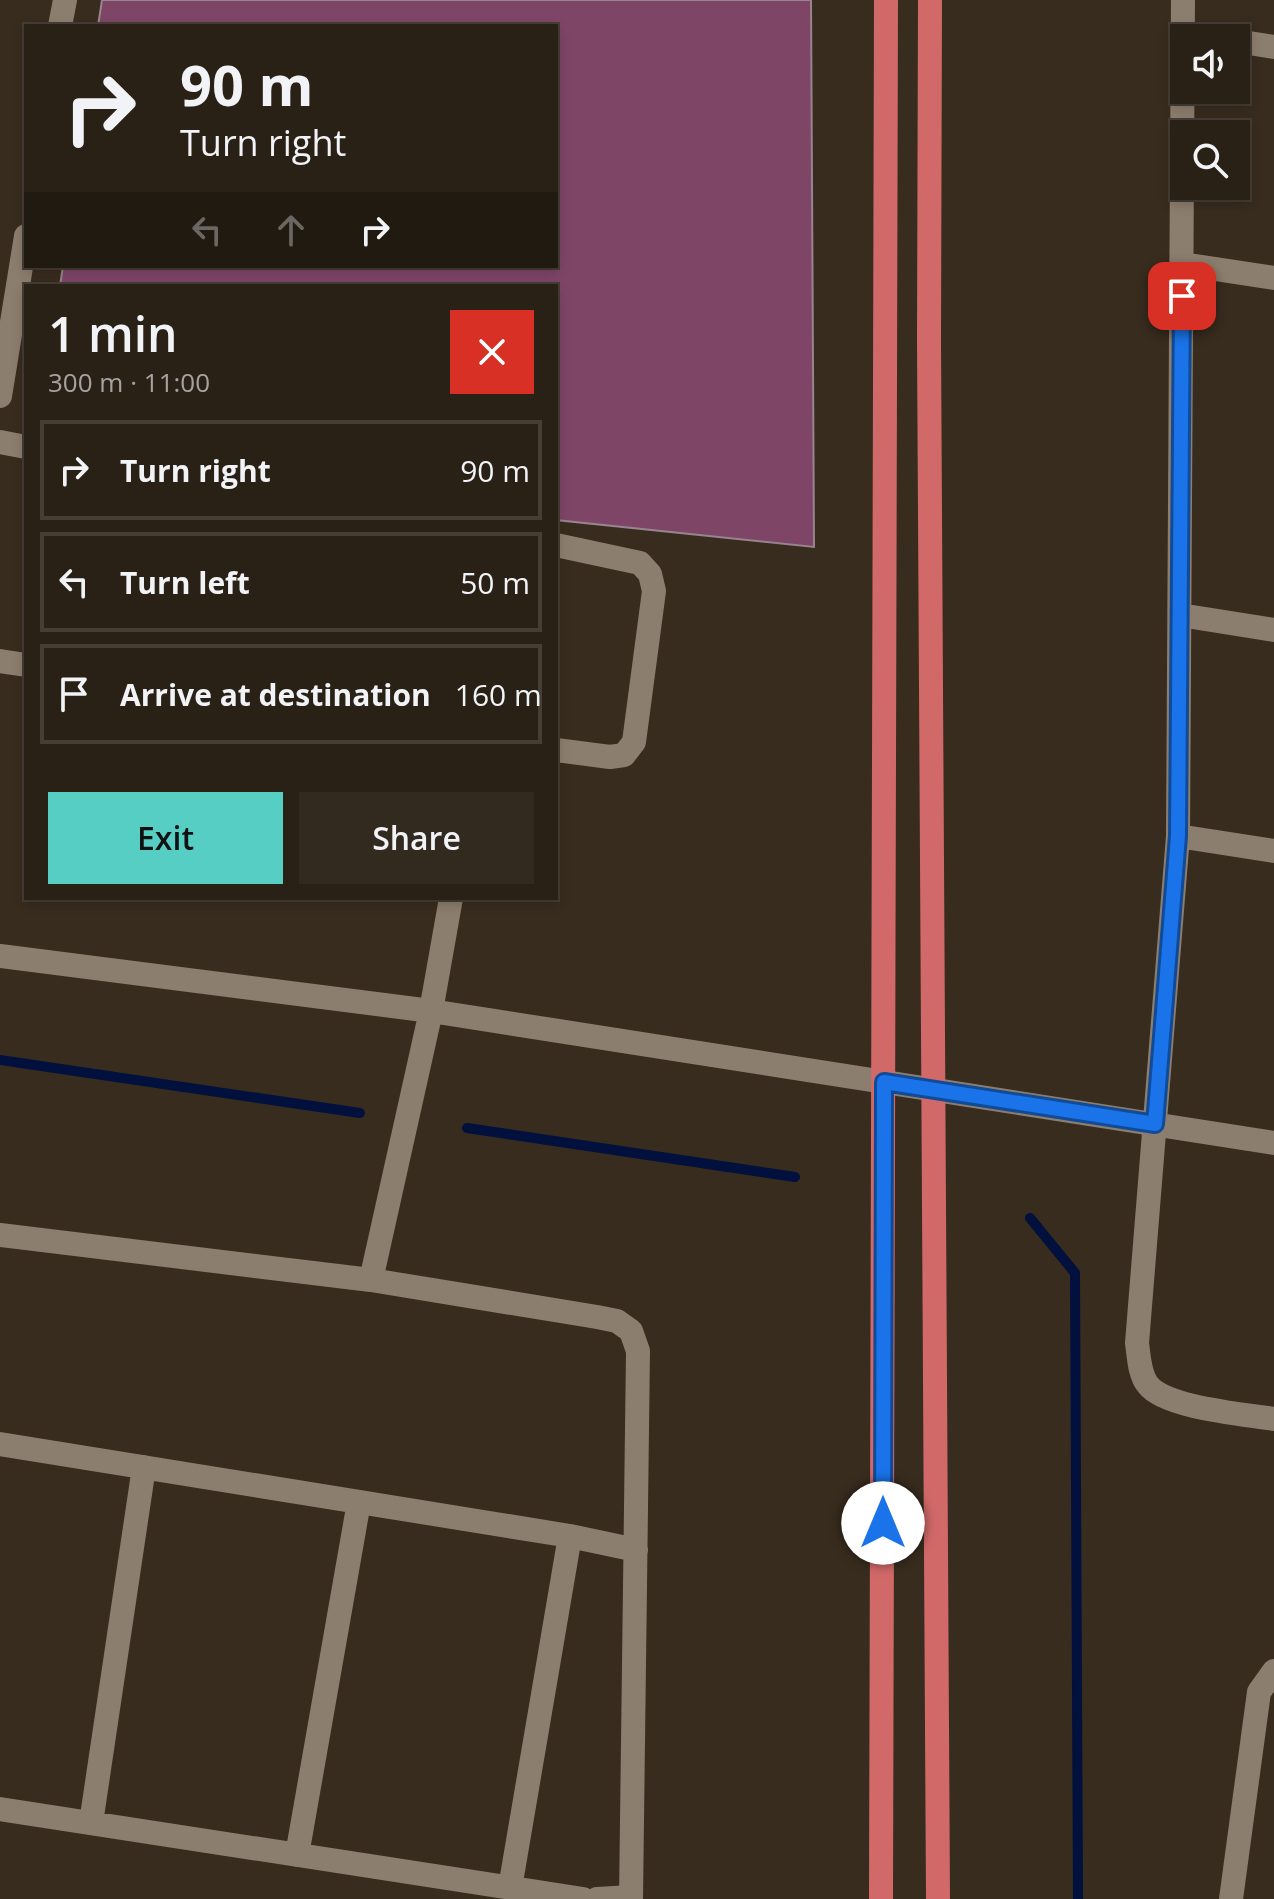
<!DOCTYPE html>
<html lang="en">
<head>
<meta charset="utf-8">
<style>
	body { margin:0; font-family:"Open Sans",sans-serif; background:#32291f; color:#f1f3f6; height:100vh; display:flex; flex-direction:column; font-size:30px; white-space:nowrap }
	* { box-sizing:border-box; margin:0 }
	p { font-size:26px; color:#a5a3a1 }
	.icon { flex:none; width:44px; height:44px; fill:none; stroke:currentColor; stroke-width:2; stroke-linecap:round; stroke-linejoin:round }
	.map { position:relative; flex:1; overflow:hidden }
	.sheet { position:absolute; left:24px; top:284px; width:534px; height:616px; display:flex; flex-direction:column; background:#2a2116; border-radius:0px; box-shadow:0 4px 12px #0003,0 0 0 2px #463e35 }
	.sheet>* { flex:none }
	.hud { position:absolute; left:24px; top:24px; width:534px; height:244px; border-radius:0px; box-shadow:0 4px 12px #0003,0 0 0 2px #463e35; background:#2a2116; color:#f1f3f6; overflow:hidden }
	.tools { position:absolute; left:1170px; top:24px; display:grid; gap:16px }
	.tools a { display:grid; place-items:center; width:80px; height:80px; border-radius:0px; background:#2a2116; box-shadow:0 4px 12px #0003,0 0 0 2px #463e35; font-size:40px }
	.pin { position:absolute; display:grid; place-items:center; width:68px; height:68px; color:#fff; margin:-34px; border-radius:16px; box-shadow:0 4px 12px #0006 }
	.me { position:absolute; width:88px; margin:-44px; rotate:0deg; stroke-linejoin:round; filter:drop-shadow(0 0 6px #0008) }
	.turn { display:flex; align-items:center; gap:28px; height:168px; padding:0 24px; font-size:36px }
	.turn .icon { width:104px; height:104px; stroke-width:2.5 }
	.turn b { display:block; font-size:56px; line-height:68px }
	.lanes { display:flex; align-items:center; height:76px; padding:0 24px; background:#0003; justify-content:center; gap:40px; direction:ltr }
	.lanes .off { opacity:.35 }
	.round { display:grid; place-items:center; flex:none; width:84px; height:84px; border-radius:0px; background:#32291f }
	.overview { display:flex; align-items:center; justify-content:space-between; height:136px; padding:0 24px }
	h1 { font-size:48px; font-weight:600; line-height:60px }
	.cta { display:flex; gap:16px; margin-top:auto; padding:16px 24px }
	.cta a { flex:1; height:92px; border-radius:0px; background:#56cec4; color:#111; font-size:32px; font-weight:600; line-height:92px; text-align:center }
	.cta a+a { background:#32291f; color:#f1f3f6 }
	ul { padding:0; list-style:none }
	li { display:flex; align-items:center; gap:24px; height:100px; margin:0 16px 12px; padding:0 8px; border:4px solid #463e35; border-radius:0px }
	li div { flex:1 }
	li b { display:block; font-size:30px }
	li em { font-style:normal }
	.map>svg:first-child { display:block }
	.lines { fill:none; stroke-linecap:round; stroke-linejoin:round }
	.stream { stroke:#02103e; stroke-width:10 }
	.building { fill:#7e4567; stroke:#98838e; stroke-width:2 }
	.minor { stroke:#8c7e6e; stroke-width:24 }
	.highway { stroke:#d26969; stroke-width:24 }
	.route-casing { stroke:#114b97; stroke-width:20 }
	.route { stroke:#1a73e8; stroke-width:14 }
</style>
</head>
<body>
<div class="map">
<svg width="1274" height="1899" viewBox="0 0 1274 1899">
	<rect width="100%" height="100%" fill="#382c1e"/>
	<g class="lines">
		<path class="stream" d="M 0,1060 L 360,1113
			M 467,1128 L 795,1177
			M 1030,1218 L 1075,1273 L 1078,1899"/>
	</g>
	<path class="building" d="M 102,0 L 811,0 L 814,547 L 556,520 L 556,286 L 60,286 L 63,266 L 556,266 L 556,26 L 98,26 Z"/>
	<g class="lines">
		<path class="minor" d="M 1183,0 L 1178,836 L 1137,1343 C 1139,1356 1139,1374 1148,1385 C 1166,1408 1244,1414 1274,1419
			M 60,26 L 65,0
			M 1183,33 L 1213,38
			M 1236,41 L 1274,47
			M 1182,264 L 1274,278
			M 0,396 L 26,236
			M 0,442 L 26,447
			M 556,545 L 640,563 L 650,574 L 654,591 L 634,742 L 624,755 L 610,757 L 556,750
			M 1180,615 L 1274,630
			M 0,661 L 26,665
			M 1178,836 L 1274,851
			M 0,956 L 431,1011 L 1274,1143
			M 0,1235 L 371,1280 L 597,1317 L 617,1321 L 631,1331 L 638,1351 L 631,1899
			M 371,1280 L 431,1011 L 451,898
			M 0,1444 L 570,1536 L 636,1550
			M 0,1809 L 583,1899
			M 91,1823 L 144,1467
			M 297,1855 L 359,1502
			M 510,1888 L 570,1536
			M 597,1899 L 631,1897
			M 1231,1899 L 1259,1692 L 1274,1671"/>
		<path class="highway" d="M 930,0 L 929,341 L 938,1899
			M 881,1899 L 886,0"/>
	</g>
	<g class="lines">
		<defs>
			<path id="route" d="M 883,1523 L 884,1082 L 1155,1124 L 1178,836 L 1182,296"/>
		</defs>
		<use href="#route" class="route-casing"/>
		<use href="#route" class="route"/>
	</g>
</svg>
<div class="tools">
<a><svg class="icon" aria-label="sound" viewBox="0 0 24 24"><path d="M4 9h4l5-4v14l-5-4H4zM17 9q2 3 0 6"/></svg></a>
<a><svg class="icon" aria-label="search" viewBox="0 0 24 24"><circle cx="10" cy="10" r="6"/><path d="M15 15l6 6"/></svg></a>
</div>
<div class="pin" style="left:1182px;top:296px;background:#d93025"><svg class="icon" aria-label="arrive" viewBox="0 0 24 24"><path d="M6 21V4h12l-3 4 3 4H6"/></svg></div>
<svg class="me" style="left:883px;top:1523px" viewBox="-20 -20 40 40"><circle r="19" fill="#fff"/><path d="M0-13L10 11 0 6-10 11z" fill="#1a73e8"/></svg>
<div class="hud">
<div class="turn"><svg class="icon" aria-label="right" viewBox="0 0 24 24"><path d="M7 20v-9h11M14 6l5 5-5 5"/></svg><div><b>90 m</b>Turn right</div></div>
<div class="lanes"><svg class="icon off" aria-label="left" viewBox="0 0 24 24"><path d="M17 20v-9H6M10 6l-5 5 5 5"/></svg><svg class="icon off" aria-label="ahead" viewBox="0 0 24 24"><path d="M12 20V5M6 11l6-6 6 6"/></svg><svg class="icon" aria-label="right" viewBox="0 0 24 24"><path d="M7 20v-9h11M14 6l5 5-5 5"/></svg></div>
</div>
<section class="sheet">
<div class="overview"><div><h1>1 min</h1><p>300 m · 11:00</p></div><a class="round" style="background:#d93025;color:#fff"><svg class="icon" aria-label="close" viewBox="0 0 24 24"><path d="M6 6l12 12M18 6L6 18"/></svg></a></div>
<ul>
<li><svg class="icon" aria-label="right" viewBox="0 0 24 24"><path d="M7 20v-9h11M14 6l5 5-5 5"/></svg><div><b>Turn right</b></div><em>90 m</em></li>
<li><svg class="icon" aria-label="left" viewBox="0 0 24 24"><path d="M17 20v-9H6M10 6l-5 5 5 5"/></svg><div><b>Turn left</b></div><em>50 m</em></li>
<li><svg class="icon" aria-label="arrive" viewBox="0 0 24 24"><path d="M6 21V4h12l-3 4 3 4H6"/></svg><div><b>Arrive at destination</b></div><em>160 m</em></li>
</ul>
<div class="cta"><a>Exit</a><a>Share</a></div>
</section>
</div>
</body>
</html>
